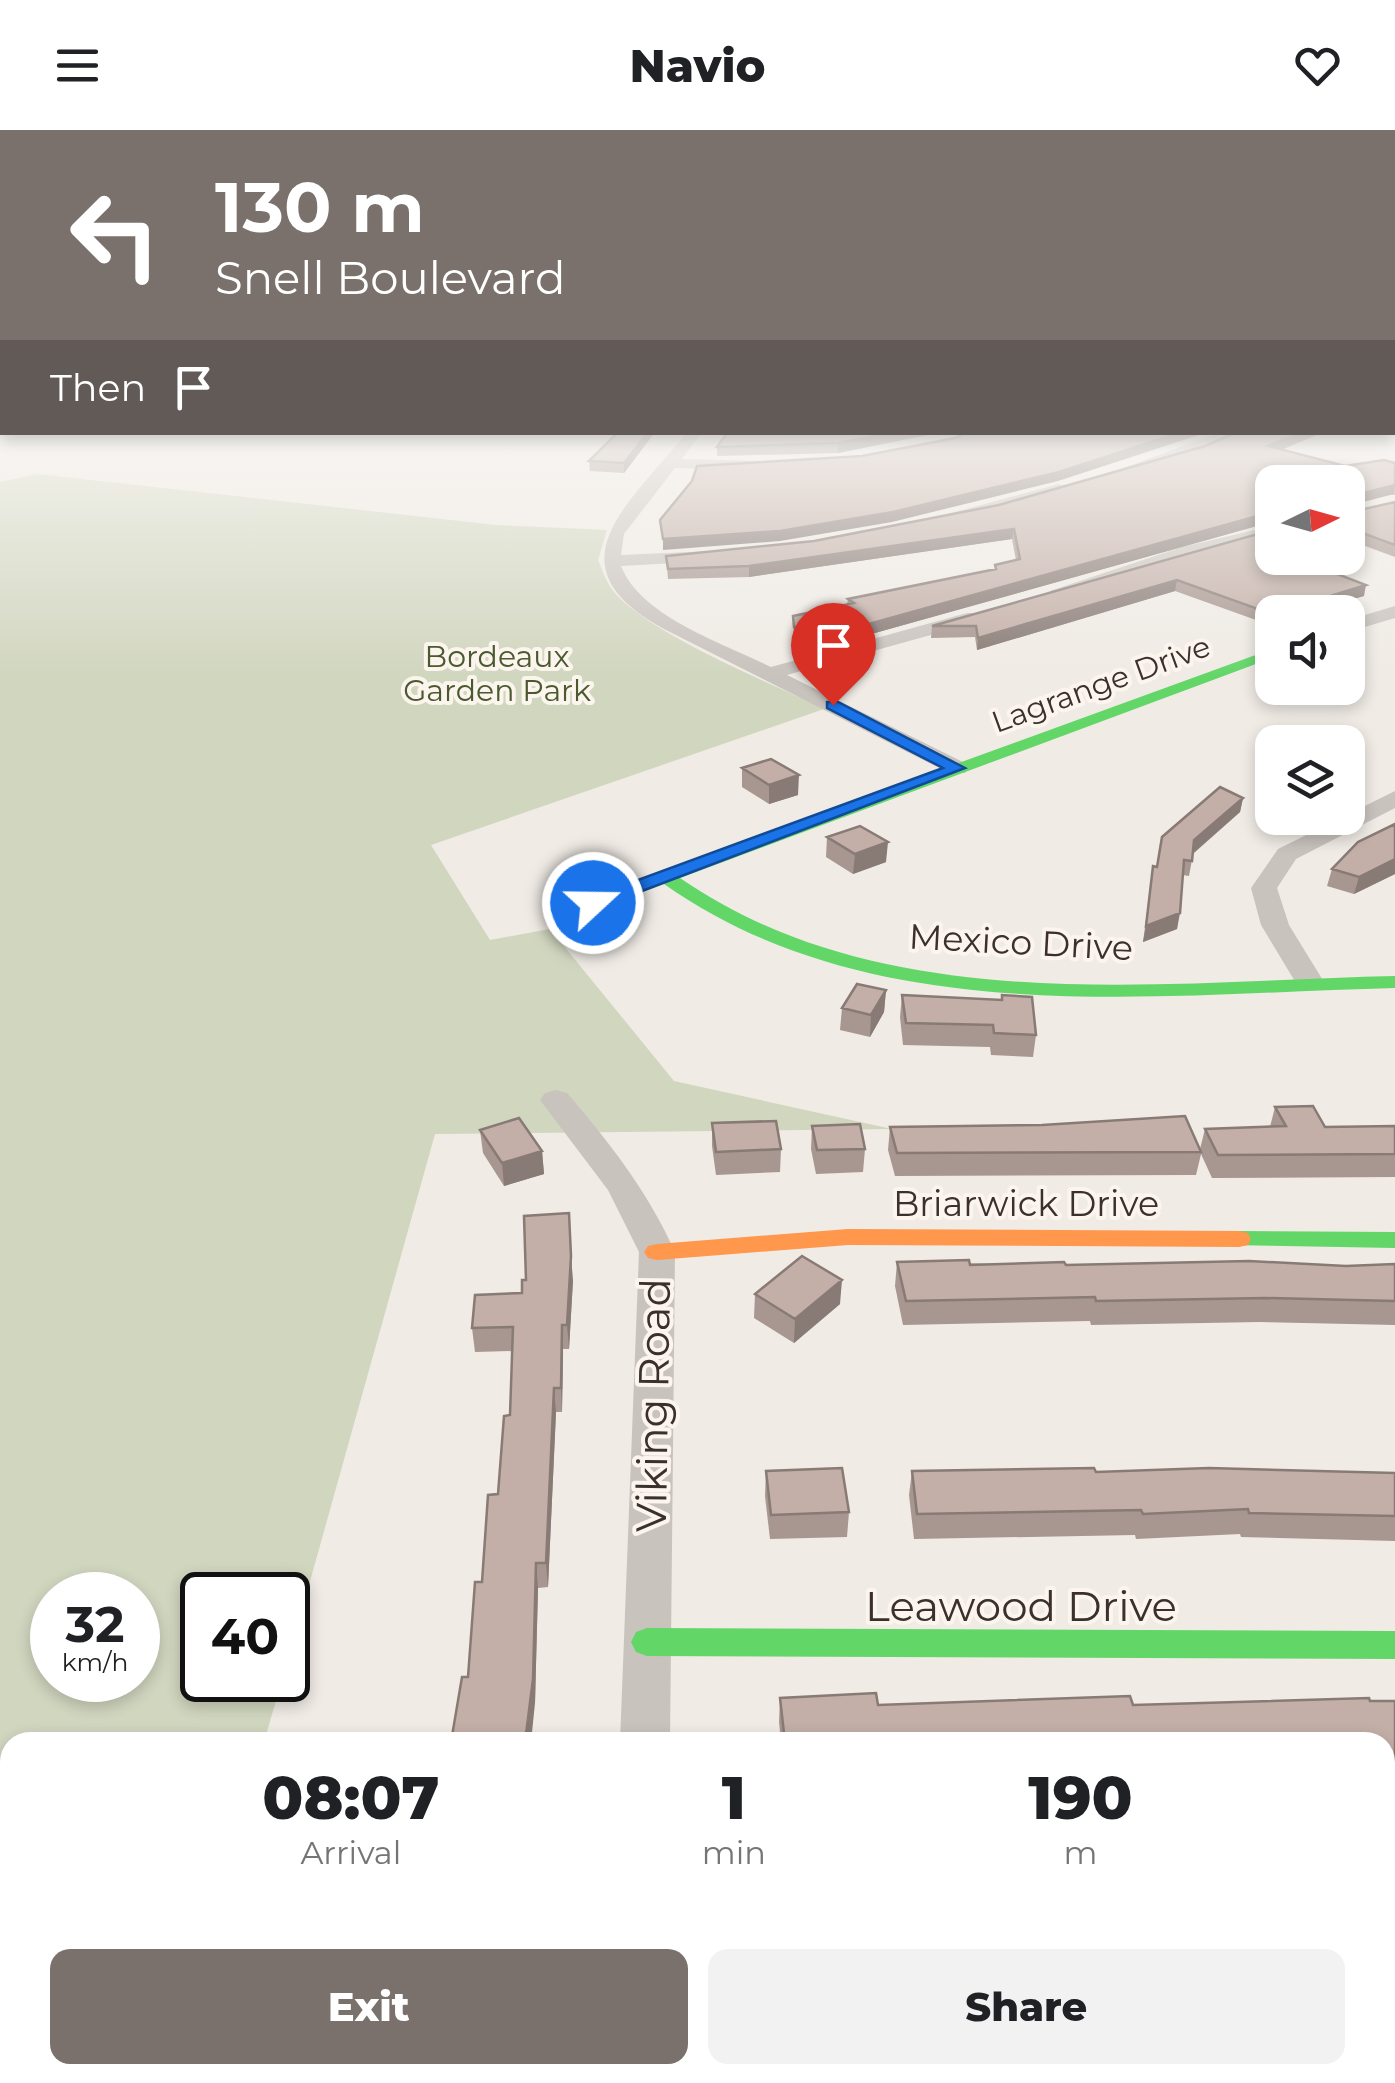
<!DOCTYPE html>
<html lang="en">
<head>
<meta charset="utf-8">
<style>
	body { margin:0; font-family:Montserrat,sans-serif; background:#f2f2f2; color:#202124; height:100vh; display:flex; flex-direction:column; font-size:38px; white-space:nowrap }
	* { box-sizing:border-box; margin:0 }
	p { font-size:32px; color:#757577 }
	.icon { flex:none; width:55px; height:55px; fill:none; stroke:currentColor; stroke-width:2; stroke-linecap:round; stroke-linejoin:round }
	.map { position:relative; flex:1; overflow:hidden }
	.panel { position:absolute; left:0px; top:1602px; width:1395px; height:352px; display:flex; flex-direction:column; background:#fff; border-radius:30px 30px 0 0; box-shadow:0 5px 15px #0003 }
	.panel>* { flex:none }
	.hud { position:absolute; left:0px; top:0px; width:1395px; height:305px; box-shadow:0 5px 15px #0003; background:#7a716c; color:#fff; overflow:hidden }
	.needle { width:65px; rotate:85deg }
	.tools { position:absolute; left:1255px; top:335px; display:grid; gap:20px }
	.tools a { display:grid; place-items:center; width:110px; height:110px; border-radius:20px; background:#fff; box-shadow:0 5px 15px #0003; font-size:50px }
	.speed { position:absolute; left:30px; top:1442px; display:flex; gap:20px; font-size:50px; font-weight:700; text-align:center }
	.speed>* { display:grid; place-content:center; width:130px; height:130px; border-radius:50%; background:#fff; box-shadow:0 5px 15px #0003; line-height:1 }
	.speed small { font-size:25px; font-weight:400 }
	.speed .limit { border:5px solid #111; border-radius:15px; background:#fff; color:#111 }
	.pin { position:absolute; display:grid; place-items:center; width:85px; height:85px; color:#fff; margin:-102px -42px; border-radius:50% 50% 50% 0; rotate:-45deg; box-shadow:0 0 10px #0007 }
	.pin .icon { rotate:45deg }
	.me { position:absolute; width:110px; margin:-55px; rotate:69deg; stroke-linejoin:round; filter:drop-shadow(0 0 8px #0008) }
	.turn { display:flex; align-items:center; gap:35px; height:210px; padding:0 50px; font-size:45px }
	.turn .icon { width:130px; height:130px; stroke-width:2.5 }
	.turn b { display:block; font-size:70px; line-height:85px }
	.then { display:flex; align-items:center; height:95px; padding:0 50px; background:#0003; gap:20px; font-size:38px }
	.eta { display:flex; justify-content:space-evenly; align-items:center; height:170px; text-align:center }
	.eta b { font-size:60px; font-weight:800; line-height:70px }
	.action { display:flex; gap:20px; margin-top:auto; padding:20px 50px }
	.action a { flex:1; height:115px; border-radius:20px; background:#7a716c; color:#fff; font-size:40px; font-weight:800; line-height:115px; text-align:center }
	.action a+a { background:#f2f2f2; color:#202124 }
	header { display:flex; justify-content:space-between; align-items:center; height:130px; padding:0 50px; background:#fff; font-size:45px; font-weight:800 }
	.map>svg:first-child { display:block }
	.green { fill:#d1d6bf; fill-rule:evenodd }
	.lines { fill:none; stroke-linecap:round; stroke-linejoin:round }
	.street { fill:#c9c3be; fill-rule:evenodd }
	.fast { fill:#63d668; fill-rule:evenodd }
	.slow { fill:#ff974d; fill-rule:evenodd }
	.wall { fill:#a89690 }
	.shaded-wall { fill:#887a75 }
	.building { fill:#c3afa7; stroke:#887a75; stroke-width:2.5 }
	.route { fill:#1a73e8; stroke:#114b97; stroke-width:2.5 }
	.labels { text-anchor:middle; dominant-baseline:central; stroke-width:8; stroke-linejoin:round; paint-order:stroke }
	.far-park-label { font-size:30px; fill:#4a5a2e; stroke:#fbf5ee }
	.far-street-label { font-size:30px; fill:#3b302b; stroke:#fbf5ee }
	.street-label { font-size:35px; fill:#3b302b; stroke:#fbf5ee }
	.near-street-label { font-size:42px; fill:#3b302b; stroke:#fbf5ee }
</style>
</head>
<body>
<header><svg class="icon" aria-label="menu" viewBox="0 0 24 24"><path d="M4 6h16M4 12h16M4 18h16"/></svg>Navio<svg class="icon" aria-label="heart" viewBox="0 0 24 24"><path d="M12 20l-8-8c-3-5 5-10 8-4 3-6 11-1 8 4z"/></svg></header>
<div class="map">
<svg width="1395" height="1953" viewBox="0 0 1395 1953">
	<rect width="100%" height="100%" fill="#f0ebe5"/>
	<path class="green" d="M 37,344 L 496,395 L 607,400 L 598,430 C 602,439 605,449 611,458 C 643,502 771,553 824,579 L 431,715 L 490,810 L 550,799 L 674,951 L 892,999 L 435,1004 L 288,1530 L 288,1465 L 202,1465 L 202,1550 L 282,1550 L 264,1612 L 10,1612 L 10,1945 L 171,1945 L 169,1953 L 0,1953 L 0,352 ZM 52,1465 L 138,1465 L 138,1550 L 52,1550 Z"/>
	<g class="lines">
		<path class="street" d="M 687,302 L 702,302 L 682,329 L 763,331 L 771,336 L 763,341 L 675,338 L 624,404 L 621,425 L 711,421 L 720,426 L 711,431 L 621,436 C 641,487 723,513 771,537 L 967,483 L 981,483 L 981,491 L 787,545 L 965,633 L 969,638 L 965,643 L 949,643 L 664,499 C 546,435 630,374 687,302 Z
			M 1221,302 L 1244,302 L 1131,343 L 1118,340 Z
			M 1059,354 L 1065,356 L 1065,362 L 937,394 L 929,389 Z
			M 1272,396 L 1272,406 L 1194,425 L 1059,467 L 1050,461 L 1182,417 Z
			M 1395,476 L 1395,488 L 1348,502 L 1348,490 Z
			M 1395,661 L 1395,678 L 1296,729 L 1277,758 L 1289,795 L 1324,852 L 1319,858 L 1299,858 L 1261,795 L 1251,758 L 1278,719 Z
			M 556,960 L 567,963 C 610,1013 648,1062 675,1122 L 670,1612 L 620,1612 L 639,1122 L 608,1060 L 540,970 L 545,963 Z
			M 608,1945 L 666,1945 L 666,1953 L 608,1953 Z"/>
		<path class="fast" d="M 1272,519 L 1272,528 L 680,748 C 886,890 1158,851 1395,846 L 1395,858 C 1152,864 874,902 664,754 L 564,791 L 557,793 L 548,787 L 659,742 Z
			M 1239,1101 L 1395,1102 L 1395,1118 L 1230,1115 L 1227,1109 L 1230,1103 Z
			M 647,1498 L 1395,1501 L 1395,1529 L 647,1526 L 636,1522 L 631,1512 L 636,1502 Z"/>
		<path class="slow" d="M 848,1099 L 1239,1101 L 1248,1103 L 1251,1109 L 1248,1115 L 1239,1117 L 848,1115 L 657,1130 L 648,1128 L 644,1122 L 648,1116 L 657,1114 Z"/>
	</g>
	<path class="wall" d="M 655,302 L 624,343 L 590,341 L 589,331 Z
		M 728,302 L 942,302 L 838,323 L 717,326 L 717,317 Z
		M 1281,320 L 1345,336 L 1395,333 L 1395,365 L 1272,352 L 1272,393 L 1271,392 L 857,508 L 794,509 L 793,486 L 847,474 L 848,469 L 995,439 L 995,435 L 1016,430 L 1012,409 L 749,447 L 668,449 L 666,426 L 814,411 Z
		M 1395,372 L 1395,427 L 1349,410 L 1351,382 Z
		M 1272,428 L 1364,466 L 1272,482 L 1272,495 L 1270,495 L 1175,461 L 977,520 L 975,507 L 931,508 L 932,496 Z
		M 742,638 L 798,665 L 769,674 L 742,657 Z
		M 1243,668 L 1240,682 L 1193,724 L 1189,746 L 1183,745 L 1177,799 L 1143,812 L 1153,736 L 1157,737 Z
		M 1395,694 L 1395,744 L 1354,764 L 1327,756 L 1332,739 Z
		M 827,707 L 886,732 L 853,744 L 826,727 Z
		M 886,860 L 884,882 L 870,907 L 840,900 L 842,878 Z
		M 902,865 L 1001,870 L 1002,865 L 1036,905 L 1033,927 L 991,925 L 990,917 L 903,915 L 900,887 Z
		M 1275,977 L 1325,997 L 1395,996 L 1395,1047 L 1212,1048 L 1201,1024 L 1196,1045 L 895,1046 L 888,1020 L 890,997 L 1200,1019 L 1205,999 L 1270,997 Z
		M 712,993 L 781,1019 L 780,1042 L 716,1045 L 712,1016 Z
		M 812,996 L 865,1019 L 863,1042 L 816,1044 L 811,1019 Z
		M 480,1000 L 542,1021 L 544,1044 L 504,1056 L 483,1023 Z
		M 897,1132 L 1066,1135 L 1346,1136 L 1395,1134 L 1395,1195 L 1259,1192 L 1091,1195 L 1090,1191 L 903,1195 L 895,1156 Z
		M 573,1150 L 569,1219 L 563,1219 L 562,1282 L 556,1282 L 548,1457 L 538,1458 L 535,1573 L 468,1547 L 510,1285 L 513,1221 L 475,1222 L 472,1198 L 522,1163 Z
		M 755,1164 L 840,1174 L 794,1213 L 754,1188 Z
		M 766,1341 L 849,1382 L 847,1407 L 770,1409 L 765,1366 Z
		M 912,1341 L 1395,1343 L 1395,1411 L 1241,1407 L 1240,1404 L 1136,1409 L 1135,1405 L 914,1409 L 909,1365 Z
		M 780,1568 L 878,1575 L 1133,1575 L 1395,1571 L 1395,1658 L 1389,1669 L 1385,1670 L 1385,1612 L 781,1612 L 779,1592 Z
		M 1387,1904 L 1395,1904 L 1395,1953 L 1384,1953 L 1381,1945 L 1385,1945 L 1385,1908 Z
		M 910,1945 L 994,1945 L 996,1953 L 912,1953 Z
		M 1065,1945 L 1157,1945 L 1159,1953 L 1067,1953 Z
		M 1225,1945 L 1321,1945 L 1324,1953 L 1227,1953 Z"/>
	<path class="shaded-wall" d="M 648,302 L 655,302 L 624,343 L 624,333 Z
		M 895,302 L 942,302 L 838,323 L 838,313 Z
		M 1182,302 L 1208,302 L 1058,351 L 892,392 L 780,411 L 663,420 L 663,409 Z
		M 1303,302 L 1324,302 L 1267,326 L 1268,316 Z
		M 1395,355 L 1394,364 L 1348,376 L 1348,367 Z
		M 1272,382 L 1271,392 L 857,508 L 858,497 Z
		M 1014,399 L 1012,409 L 749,447 L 749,436 Z
		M 1177,450 L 1175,461 L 977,520 L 978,508 Z
		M 1366,455 L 1364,466 L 1312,482 L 1277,482 Z
		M 799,645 L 798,665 L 769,674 L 769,655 Z
		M 1243,668 L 1240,682 L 1191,725 L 1194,710 Z
		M 888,712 L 886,732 L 853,744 L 855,724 Z
		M 1395,729 L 1395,744 L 1354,764 L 1359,747 Z
		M 1180,783 L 1177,799 L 1143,812 L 1146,796 Z
		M 886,860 L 884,882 L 870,907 L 871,885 Z
		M 542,1021 L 544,1044 L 504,1056 L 502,1033 Z
		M 571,1126 L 573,1150 L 569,1219 L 567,1195 Z
		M 842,1150 L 840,1174 L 794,1213 L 795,1189 Z
		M 562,1195 L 563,1219 L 562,1282 L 561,1258 Z
		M 554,1258 L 556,1282 L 548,1457 L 546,1433 Z
		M 536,1433 L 538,1458 L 535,1573 L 531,1612 L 525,1612 Z
		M 482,1945 L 488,1945 L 487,1953 L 481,1953 Z"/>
	<path class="building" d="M 618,302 L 648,302 L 624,333 L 589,331 Z
		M 728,302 L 895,302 L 838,313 L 717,317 Z
		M 967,302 L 1182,302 L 1059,342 L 893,382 L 780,401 L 663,409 L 660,390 L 692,351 L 697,336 L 862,326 L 955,308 Z
		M 1237,302 L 1303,302 L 1268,316 L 1345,336 L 1384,330 L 1395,333 L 1395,355 L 1348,367 L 1348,352 L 1272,352 L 1272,382 L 858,497 L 794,497 L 793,486 L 854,473 L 848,469 L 996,439 L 995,435 L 1020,429 L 1014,399 L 749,436 L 668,439 L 666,426 L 814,411 L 999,375 L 1205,316 Z
		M 1395,372 L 1395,415 L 1352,399 L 1348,400 L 1348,379 L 1351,382 Z
		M 1272,400 L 1272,428 L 1296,428 L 1366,455 L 1272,484 L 1177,450 L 978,508 L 976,496 L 932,496 Z
		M 771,629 L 799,645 L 769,655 L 742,638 Z
		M 1220,657 L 1243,668 L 1194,710 L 1192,731 L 1184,730 L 1180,783 L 1146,796 L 1153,736 L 1157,737 L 1162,707 Z
		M 1395,694 L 1395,729 L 1359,747 L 1332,739 L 1358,712 Z
		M 860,696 L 888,712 L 855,724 L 827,707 Z
		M 857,854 L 886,860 L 871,885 L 842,878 Z
		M 902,865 L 1002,870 L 1002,865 L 1032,867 L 1036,905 L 994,903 L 993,895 L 906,893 Z
		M 1313,976 L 1325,997 L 1395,996 L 1395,1024 L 1218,1025 L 1205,999 L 1286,996 L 1275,977 Z
		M 1185,986 L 1201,1022 L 897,1023 L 890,997 L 1042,995 Z
		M 519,988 L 542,1021 L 502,1033 L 480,1000 Z
		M 776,991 L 781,1019 L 716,1022 L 712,993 Z
		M 860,994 L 865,1019 L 817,1020 L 812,996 Z
		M 569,1083 L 571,1126 L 567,1195 L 562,1195 L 561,1258 L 554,1258 L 546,1433 L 536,1433 L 533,1549 L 525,1612 L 451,1612 L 462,1547 L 468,1547 L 475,1452 L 482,1452 L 488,1365 L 498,1364 L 504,1286 L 510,1285 L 513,1197 L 472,1198 L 475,1165 L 522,1163 L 522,1150 L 526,1150 L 524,1086 Z
		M 802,1126 L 842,1150 L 795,1189 L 755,1164 Z
		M 969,1130 L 970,1135 L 1064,1132 L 1066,1135 L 1249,1131 L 1346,1136 L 1395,1134 L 1395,1171 L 1266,1168 L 1096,1171 L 1095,1167 L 906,1171 L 897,1132 Z
		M 842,1338 L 849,1382 L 771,1385 L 766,1341 Z
		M 1094,1338 L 1096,1342 L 1209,1338 L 1395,1343 L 1395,1386 L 1249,1383 L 1248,1379 L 1143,1384 L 1141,1380 L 917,1384 L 912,1341 Z
		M 876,1563 L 878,1575 L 1130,1566 L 1133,1575 L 1369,1568 L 1370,1571 L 1395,1571 L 1395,1645 L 1385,1646 L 1385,1612 L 785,1612 L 780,1568 Z
		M 1387,1904 L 1395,1904 L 1395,1924 Z
		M 344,1945 L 482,1945 L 481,1953 L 342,1953 Z
		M 779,1945 L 857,1945 L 858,1953 L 780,1953 Z
		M 918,1945 L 994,1945 L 996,1953 L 919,1953 Z
		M 1077,1945 L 1157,1945 L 1159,1953 L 1079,1953 Z
		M 1242,1945 L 1321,1945 L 1324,1953 L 1244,1953 Z"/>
	<linearGradient id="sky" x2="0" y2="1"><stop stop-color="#8bbad8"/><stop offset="0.5" stop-color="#f8f6f3"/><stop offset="1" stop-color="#f8f6f3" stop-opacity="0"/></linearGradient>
	<rect width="1395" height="547" fill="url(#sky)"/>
	<path class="route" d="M 827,572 L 838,572 L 965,638 L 600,777 L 586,777 L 586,769 L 943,638 L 827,578 Z"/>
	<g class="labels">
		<g class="far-park-label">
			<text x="497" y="526">Bordeaux<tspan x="497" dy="34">Garden Park</tspan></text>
		</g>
		<g class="far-street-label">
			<text transform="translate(1101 554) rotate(-20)">Lagrange Drive</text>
		</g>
		<g class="street-label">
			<text transform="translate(1021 812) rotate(3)">Mexico Drive</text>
			<text x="1026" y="1073">Briarwick Drive</text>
		</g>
		<g class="near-street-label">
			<text transform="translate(653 1275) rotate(-89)">Viking Road</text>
			<text x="1021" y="1476">Leawood Drive</text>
		</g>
	</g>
</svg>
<div class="tools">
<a><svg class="needle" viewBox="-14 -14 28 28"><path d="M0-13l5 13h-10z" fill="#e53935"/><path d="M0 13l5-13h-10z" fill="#757577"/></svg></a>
<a><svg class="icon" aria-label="sound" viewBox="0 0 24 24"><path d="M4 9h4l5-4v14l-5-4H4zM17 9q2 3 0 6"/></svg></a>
<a><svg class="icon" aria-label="layers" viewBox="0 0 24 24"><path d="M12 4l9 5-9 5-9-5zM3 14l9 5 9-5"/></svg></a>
</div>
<div class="speed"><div>32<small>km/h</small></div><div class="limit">40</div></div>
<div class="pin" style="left:833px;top:575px;background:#d93025"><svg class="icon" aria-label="arrive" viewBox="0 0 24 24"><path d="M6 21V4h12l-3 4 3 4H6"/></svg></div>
<svg class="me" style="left:593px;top:773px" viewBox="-20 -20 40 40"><circle r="17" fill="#1a73e8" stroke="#fff" stroke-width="3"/><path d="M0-11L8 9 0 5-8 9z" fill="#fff"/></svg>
<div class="hud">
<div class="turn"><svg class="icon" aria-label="left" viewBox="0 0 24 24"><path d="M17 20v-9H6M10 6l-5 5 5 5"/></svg><div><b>130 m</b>Snell Boulevard</div></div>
<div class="then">Then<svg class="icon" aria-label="arrive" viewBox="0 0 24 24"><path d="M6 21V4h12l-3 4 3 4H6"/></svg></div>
</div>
<section class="panel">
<div class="eta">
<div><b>08:07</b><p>Arrival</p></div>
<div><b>1</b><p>min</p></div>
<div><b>190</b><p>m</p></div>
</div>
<div class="action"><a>Exit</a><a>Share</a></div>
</section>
</div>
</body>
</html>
